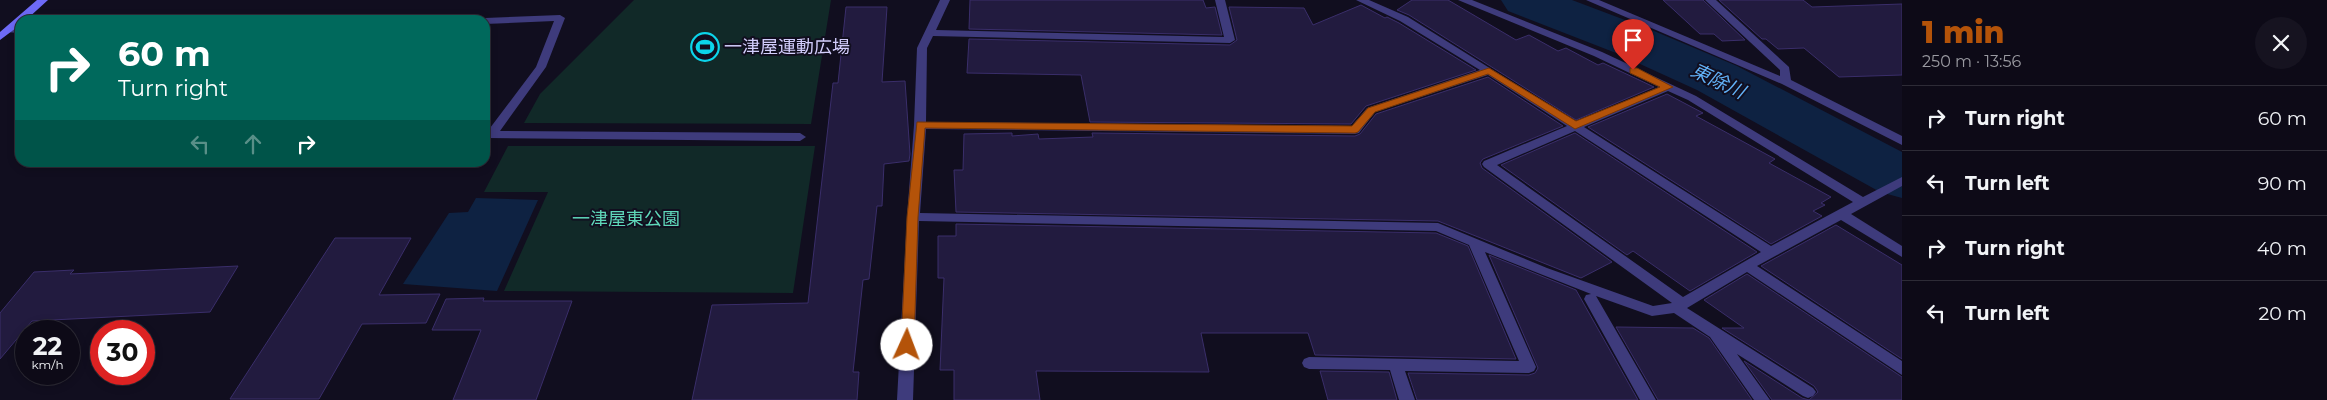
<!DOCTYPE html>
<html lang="en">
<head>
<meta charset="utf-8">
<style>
	body { margin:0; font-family:Montserrat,"Noto Sans JP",sans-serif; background:#161320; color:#f1f3f6; height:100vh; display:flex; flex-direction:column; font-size:19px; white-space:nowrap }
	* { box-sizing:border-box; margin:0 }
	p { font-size:16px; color:#9a9aa1 }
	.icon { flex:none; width:28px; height:28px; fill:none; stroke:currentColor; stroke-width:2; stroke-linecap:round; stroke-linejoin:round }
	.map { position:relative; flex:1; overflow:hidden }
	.details { display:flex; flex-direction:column; background:#0d0a17; width:425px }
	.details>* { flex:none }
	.guide { position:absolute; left:15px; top:15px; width:475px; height:152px; border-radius:15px; box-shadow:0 2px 8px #0003,0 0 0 1px #2d2b36; background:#00695c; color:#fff; overflow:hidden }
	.speed { position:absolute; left:15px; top:320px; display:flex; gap:10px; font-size:25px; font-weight:700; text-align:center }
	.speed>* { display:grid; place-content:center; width:65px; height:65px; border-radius:50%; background:#0d0a17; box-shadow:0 2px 8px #0003,0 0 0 1px #2d2b36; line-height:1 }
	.speed small { font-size:12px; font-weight:400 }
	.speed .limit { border:8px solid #d22; background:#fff; color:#111 }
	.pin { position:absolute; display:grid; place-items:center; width:42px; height:42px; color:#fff; margin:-51px -21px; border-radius:50% 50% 50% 0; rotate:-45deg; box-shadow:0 0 5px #0007 }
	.pin .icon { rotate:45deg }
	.me { position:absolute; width:55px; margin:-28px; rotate:2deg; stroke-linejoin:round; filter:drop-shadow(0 0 4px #0008) }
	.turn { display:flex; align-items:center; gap:18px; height:105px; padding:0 20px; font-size:22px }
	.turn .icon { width:65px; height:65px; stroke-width:2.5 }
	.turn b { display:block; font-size:35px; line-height:42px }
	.lanes { display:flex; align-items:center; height:48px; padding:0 20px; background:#0003; justify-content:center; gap:25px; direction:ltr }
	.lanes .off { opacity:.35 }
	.round { display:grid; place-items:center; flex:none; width:52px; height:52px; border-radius:26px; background:#161320 }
	.summary { display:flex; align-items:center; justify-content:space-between; height:85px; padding:0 20px }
	h1 { font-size:30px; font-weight:800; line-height:38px; color:#b45309 }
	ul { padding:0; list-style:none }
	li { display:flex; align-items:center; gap:15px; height:65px; padding:0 20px; border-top:1px solid #2d2b36 }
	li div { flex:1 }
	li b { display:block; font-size:19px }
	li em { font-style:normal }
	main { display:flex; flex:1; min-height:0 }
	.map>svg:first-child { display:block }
	.green { fill:#112928 }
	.water { fill:#0e2242 }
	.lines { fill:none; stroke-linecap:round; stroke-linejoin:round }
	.river { fill:#0e2242; fill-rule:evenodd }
	.building { fill:#221b3f; stroke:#3a2e6a }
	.minor { fill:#3e3b7c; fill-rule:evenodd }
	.secondary { fill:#6e6af7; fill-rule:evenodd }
	.route { fill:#b45309; stroke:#753606 }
	.labels { text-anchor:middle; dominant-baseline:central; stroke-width:4; stroke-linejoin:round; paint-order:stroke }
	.poi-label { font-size:18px; fill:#d3cefc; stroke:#110e1f; text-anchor:start }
	.park-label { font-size:18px; fill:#5fd8ba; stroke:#110e1f }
	.water-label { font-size:19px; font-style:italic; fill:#62b1f7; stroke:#110e1f }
</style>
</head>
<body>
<main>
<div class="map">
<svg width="1902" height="400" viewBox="0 0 1902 400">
	<rect width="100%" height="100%" fill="#110e1f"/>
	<path class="green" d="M 634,0 L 831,0 L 811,124 L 524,123 L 540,94 Z
		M 508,146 L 815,146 L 793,293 L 504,291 L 548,192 L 484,192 Z"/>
	<path class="water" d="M 476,198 L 538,200 L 497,291 L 403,284 L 449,213 L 468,212 Z"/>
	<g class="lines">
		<path class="river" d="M 1501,0 L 1572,0 L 1654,31 L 1737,66 L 1902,152 L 1902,198 L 1880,192 L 1697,90 L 1616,53 L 1508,11 Z"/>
	</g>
	<path class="building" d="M 970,0 L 1203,0 L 1206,8 L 1215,7 L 1222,35 L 969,29 Z
		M 1412,0 L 1448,0 L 1516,40 L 1529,35 L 1558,51 L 1566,48 L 1598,65 L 1603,63 L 1654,87 L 1576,120 L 1409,15 L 1397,10 Z
		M 1663,0 L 1703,0 L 1745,40 L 1722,41 L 1714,34 L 1700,34 Z
		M 1719,0 L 1803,0 L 1812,7 L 1902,4 L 1902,75 L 1839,77 L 1804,48 L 1778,49 L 1766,39 L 1762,39 Z
		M 1361,5 L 1385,18 L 1387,17 L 1399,23 L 1476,70 L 1366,106 L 1351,124 L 1090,122 L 1081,75 L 967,73 L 969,39 L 1230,45 L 1237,40 L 1229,7 L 1304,8 L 1313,25 Z
		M 846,7 L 887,7 L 882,82 L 905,81 L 910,154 L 909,161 L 884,164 L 882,206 L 877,206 L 869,279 L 863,280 L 853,372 L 859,372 L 857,400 L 692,400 L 712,305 L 808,303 L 833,83 L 838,83 Z
		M 1488,77 L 1563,126 L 1483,159 L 1480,163 L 1482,168 L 1612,262 L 1581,278 L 1438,221 L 956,212 L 954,170 L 963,170 L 964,134 L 1012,133 L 1012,136 L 1038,134 L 1039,139 L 1093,137 L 1092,133 L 1355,136 L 1360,134 L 1376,114 Z
		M 1667,94 L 1703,113 L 1696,116 L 1775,159 L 1769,163 L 1831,197 L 1821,203 L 1825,205 L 1813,211 L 1822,216 L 1771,244 L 1588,127 Z
		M 1575,133 L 1757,252 L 1690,291 L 1633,251 L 1627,255 L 1501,165 Z
		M 956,224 L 1436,233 L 1468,246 L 1516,359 L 1315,355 L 1308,333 L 1201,333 L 1209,372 L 1036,371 L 1040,400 L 954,400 L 954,370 L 940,370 L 944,278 L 938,278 L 938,236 L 956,236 Z
		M 1836,225 L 1902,265 L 1902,359 L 1761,266 Z
		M 335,238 L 411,238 L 379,295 L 440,294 L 426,323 L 362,324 L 319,399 L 230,399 Z
		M 1489,255 L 1576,290 L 1638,400 L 1417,400 L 1408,373 L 1529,375 L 1535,373 L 1538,368 Z
		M 238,266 L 210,312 L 32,321 L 0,359 L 0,313 L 34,272 L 74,270 L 70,274 Z
		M 1747,274 L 1902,377 L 1902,400 L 1772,400 L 1744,361 L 1802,398 L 1809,400 L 1818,392 L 1814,386 L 1722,328 L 1744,328 L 1704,300 Z
		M 484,298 L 483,301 L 572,301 L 536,400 L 453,400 L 481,330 L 432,330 L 446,299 Z
		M 1616,327 L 1693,328 L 1709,338 L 1752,400 L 1658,400 Z
		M 1320,371 L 1389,372 L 1397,400 L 1328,400 Z"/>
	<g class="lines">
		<path class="minor" d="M 940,0 L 950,0 L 936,30 L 1224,37 L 1215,0 L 1225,0 L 1235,40 L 1230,43 L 933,36 L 927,48 L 926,122 L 1352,126 L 1367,108 L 1480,70 L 1400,21 L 1356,0 L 1369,0 L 1408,17 L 1576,122 L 1659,87 L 1594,56 L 1458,0 L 1472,0 L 1602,52 L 1696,96 L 1863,197 L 1902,177 L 1902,186 L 1851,214 L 1902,246 L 1902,257 L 1841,220 L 1757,266 L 1902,361 L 1902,375 L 1747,272 L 1687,308 L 1813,388 L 1816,392 L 1813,396 L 1808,398 L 1803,396 L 1737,354 L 1770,400 L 1754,400 L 1710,337 L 1674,313 L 1652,316 L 1596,296 L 1656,400 L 1640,400 L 1584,299 L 1586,295 L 1591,294 L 1485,252 L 1536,367 L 1534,371 L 1529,373 L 1405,371 L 1415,400 L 1399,400 L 1390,370 L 1309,369 L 1304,367 L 1302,363 L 1304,359 L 1309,357 L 1519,361 L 1469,245 L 1436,231 L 919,221 L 913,400 L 897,400 L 907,217 L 914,125 L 917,48 ZM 1488,75 L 1567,126 L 1484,161 L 1482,164 L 1484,167 L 1672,303 L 1653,306 L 1547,268 L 1438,223 L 920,213 L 926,129 L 1355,134 L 1359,133 L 1375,112 ZM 1668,91 L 1688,100 L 1853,202 L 1771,246 L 1584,127 ZM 1575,131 L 1761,252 L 1683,297 L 1497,165 Z
			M 1586,0 L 1599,0 L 1780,76 L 1780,70 L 1705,0 L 1716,0 L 1789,67 L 1791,80 L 1902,136 L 1902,145 L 1782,84 Z
			M 560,15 L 565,18 L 546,67 L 500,131 L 800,133 L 806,137 L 800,141 L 487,138 L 485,135 L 487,132 L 536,67 L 554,21 L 485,24 L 485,20 L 481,20 L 485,18 Z
			M 8,27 L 20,27 L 20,33 L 4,32 L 3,30 Z"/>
		<path class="secondary" d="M 37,0 L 48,0 L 26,20 L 20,20 L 20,25 L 0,40 L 0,32 Z"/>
	</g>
	<path class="route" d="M 1489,68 L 1576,121 L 1660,87 L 1630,73 L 1630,68 L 1637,68 L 1673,87 L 1575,129 L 1488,74 L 1375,112 L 1358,132 L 1355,133 L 925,128 L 918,217 L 914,345 L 907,350 L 901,345 L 907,217 L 917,122 L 1352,126 L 1368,108 Z"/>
	<defs>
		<symbol id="stadium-ring" viewBox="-11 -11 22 22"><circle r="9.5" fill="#110e1f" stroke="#0cd4ea" stroke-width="1.5"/><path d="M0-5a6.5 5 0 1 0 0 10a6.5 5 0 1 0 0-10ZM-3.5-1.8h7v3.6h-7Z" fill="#0cd4ea"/></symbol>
	</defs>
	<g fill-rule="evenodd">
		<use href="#stadium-ring" x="689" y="31" width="32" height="32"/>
	</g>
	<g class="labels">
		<g class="poi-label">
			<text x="724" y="47">一津屋運動広場</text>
		</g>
		<g class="park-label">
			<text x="626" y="219">一津屋東公園</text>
		</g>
		<g class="water-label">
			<text transform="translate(1718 81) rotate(25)">東除川</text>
		</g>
	</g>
</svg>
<div class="speed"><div>22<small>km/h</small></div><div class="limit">30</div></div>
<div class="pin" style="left:1633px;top:70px;background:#d93025"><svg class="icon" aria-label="arrive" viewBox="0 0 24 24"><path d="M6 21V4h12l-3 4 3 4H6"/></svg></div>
<svg class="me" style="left:907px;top:345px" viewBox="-20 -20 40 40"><circle r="19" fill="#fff"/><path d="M0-13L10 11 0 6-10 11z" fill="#b45309"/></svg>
<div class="guide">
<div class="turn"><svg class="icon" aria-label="right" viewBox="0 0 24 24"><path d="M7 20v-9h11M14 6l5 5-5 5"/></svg><div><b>60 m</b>Turn right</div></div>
<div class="lanes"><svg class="icon off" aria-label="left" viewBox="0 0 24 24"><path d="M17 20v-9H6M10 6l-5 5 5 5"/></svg><svg class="icon off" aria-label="ahead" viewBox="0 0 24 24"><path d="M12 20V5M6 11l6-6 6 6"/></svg><svg class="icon" aria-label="right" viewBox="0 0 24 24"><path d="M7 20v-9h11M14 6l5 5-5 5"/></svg></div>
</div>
</div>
<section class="details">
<div class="summary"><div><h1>1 min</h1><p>250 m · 13:56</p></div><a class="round"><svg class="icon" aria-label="close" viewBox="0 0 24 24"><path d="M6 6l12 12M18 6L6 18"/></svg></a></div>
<ul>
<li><svg class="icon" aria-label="right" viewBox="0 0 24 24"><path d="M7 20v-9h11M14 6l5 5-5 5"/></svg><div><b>Turn right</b></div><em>60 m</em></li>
<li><svg class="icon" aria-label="left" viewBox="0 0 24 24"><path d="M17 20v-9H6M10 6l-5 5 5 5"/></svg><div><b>Turn left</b></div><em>90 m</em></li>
<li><svg class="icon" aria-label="right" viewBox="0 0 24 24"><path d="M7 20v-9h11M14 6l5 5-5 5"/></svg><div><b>Turn right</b></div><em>40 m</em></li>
<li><svg class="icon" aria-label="left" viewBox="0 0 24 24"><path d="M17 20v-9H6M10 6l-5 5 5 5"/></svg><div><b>Turn left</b></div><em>20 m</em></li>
</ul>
</section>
</main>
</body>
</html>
